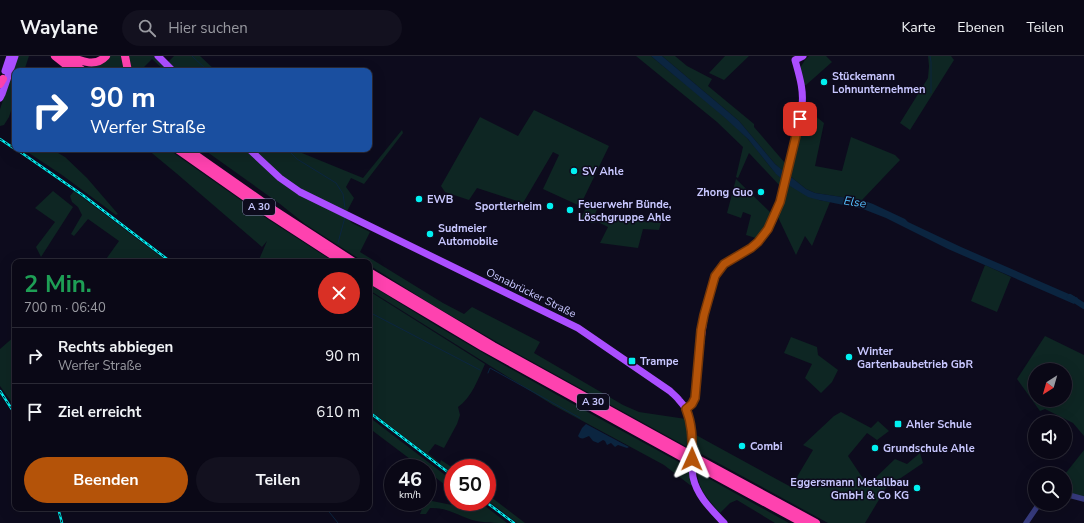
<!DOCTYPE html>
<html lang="de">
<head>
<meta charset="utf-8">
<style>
	body { margin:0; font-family:"Nunito Sans",sans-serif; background:#13111f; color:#f1f3f6; height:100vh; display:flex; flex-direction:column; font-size:15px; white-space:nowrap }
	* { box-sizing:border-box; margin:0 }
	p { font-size:13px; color:#999aa1 }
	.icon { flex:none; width:22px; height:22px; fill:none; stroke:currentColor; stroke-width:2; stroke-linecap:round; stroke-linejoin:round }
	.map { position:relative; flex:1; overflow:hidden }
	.panel { position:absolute; left:12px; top:203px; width:360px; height:252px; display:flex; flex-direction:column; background:#0a0816; border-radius:8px; box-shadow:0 4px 16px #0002,0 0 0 1px #2a2935 }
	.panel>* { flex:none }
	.top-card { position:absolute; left:12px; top:12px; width:360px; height:84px; border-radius:8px; box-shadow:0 4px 16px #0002,0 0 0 1px #2a2935; background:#1a4fa0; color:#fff; overflow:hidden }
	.needle { width:26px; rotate:217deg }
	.fabs { position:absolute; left:1028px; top:307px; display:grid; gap:8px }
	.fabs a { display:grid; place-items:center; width:44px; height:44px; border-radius:50%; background:#0a0816; box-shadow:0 4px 16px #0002,0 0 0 1px #2a2935; font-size:20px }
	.speed { position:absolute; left:384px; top:403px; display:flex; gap:8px; font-size:20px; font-weight:700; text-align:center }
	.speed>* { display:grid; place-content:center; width:52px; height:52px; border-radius:50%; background:#0a0816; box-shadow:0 4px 16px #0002,0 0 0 1px #2a2935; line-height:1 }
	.speed small { font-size:10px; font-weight:400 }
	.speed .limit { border:6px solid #d22; background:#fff; color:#111 }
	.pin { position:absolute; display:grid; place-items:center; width:34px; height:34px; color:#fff; margin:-17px; border-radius:8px; box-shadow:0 2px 6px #0006 }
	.me { position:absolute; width:44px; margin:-22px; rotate:1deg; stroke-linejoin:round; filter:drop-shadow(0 0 3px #0008) }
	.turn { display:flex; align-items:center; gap:14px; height:84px; padding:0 12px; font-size:18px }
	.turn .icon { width:52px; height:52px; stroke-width:2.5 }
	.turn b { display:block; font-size:28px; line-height:34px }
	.round { display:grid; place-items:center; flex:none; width:42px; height:42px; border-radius:21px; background:#13111f }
	.headline { display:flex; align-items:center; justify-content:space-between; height:68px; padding:0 12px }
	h1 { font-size:24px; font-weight:700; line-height:30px; color:#1e9e55 }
	.action { display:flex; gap:8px; margin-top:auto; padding:8px 12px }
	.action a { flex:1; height:46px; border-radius:24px; background:#b45309; color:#fff; font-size:16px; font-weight:700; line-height:46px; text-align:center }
	.action a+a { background:#13111f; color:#f1f3f6 }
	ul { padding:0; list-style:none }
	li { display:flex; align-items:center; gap:12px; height:56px; padding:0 12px; border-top:1px solid #2a2935 }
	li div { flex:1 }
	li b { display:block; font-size:15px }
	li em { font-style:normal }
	header { display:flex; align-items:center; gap:24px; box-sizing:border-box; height:56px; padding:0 20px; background:#0a0816; border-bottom:1px solid #2a2935 }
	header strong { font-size:19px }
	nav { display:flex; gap:22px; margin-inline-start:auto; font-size:14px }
	.search { width:280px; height:36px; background:#13111f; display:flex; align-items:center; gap:10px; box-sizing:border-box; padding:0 14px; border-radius:22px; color:#999aa1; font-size:15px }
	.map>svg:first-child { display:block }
	.green { fill:#0e2623; fill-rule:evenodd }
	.water { fill:#0b2540 }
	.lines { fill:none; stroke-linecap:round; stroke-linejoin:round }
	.stream { stroke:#0b2540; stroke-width:1 }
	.river { stroke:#0b2540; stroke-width:6 }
	.minor { stroke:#363a7c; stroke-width:5.5 }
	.major { stroke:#ab4eff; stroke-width:7 }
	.highway { stroke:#fe42af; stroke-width:8 }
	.rail-casing { stroke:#01f1f1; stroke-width:2.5 }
	.rail { stroke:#0d0b1d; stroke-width:1; stroke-dasharray:3; stroke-linecap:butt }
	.highway-bridge { stroke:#fe42af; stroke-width:8 }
	.route-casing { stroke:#753606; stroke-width:10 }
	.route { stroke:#b45309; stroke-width:7 }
	.poi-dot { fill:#01f1f1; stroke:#0d0b1d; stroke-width:1.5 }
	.labels { text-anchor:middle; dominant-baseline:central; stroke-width:3; stroke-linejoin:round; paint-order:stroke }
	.shield { fill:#0d0b1d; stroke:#908fbb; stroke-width:1 }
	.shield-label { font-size:10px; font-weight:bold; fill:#c8c7ff }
	.poi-label { font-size:11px; font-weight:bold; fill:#c8c7ff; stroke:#0d0b1d; text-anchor:start }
	.street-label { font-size:11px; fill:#c8c7ff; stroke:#0d0b1d }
	.water-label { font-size:12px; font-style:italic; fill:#55c1ff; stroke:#0d0b1d }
</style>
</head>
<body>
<header>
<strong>Waylane</strong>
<div class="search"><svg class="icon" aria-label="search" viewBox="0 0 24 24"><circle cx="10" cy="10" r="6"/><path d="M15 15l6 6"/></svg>Hier suchen</div>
<nav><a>Karte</a><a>Ebenen</a><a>Teilen</a></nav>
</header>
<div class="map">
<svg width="1084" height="467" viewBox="0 0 1084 467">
	<rect width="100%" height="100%" fill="#0d0b1d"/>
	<path class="green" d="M 18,0 L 29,0 L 24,15 L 15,15 L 15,42 L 9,61 L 4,69 L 0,70 L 0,53 Z
		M 108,0 L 124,0 L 127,15 L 93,15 L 86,9 Z
		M 129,0 L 154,0 L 165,11 L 163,13 L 152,3 L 140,15 L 132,15 Z
		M 174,0 L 200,0 L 216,15 L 176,15 L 168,6 Z
		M 636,0 L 651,0 C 683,27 717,52 746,81 C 759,94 768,111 782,123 L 780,130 L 749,97 L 738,122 L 736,121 L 743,91 L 717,66 Z
		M 662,0 L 675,0 L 687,10 L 712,23 L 708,30 L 754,68 L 754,71 L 785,107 L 783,115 L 775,108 L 739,65 Z
		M 725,0 L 749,0 L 724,24 L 709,17 Z
		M 809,0 L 826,0 L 832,6 L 806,29 L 803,29 L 800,12 L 805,4 Z
		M 928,0 L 951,0 L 954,4 L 910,74 L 900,67 L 928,22 L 929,10 Z
		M 534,54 L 609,90 L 580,150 L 543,133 L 559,99 L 553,96 L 523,147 L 477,132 L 469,144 L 445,136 L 441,130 L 480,61 L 518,80 Z
		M 805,54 L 808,54 L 824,67 L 815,110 L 842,115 L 851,81 L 895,99 L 900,104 L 862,144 L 815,137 L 806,133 L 791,121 Z
		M 402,74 L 403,77 L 364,128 L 351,122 L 346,131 L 354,142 L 344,161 L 348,163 L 352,167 L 370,176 L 360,196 L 443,247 L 464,258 L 472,251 L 540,286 L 534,297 L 623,349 L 639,356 L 686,363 L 688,373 L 689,392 L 509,293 L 431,248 L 369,209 L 369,206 L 364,206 L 305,168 L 280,148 L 203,93 L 294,93 L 297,95 L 363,122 Z
		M 23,93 L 51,93 L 65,101 L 87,122 L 118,158 L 116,159 L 62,119 Z
		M 147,93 L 168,93 L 269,164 L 334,206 L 258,206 L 267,185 L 262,191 L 176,117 Z
		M 736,123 L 773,159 L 759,183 L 746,179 L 751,159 L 743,156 L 741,162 L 727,157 Z
		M 787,128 L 819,144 L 830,146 L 812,190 L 805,180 L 796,199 L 777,159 Z
		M 53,135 L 73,151 L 41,201 L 36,191 L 55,166 L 35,152 Z
		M 74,135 L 168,206 L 156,206 L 153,204 L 152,206 L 104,206 L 119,185 L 88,163 L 74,180 L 71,178 L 82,159 L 78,151 L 72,146 L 70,140 Z
		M 590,144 L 599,148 L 594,161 L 661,167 L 659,174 L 643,173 L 638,192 L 600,187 L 608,171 L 598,166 L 592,167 L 581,162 Z
		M 985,209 L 1011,221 L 997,256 L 971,245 Z
		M 369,228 C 473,294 580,352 688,411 L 693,430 L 690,429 L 664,409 L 553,349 L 369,234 Z
		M 369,235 L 485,308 C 478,323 472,341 458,351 L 460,359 L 457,368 L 444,392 L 435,388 L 428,397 L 440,407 L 441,404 L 453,412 L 453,418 L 369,354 Z
		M 15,280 L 15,351 L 0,330 L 0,293 Z
		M 1045,280 L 1084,299 L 1084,380 L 1073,367 L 1045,353 L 1040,355 L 1017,323 ZM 1035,314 L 1065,314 L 1065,344 L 1035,344 Z
		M 791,281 L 817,291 L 818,299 L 838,314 L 832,326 L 821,337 L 805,322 L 812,308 L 784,297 Z
		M 841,356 L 871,372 L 878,365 L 889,375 L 877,384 L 867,377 L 848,400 L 864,424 L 871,426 L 895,403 L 907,408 L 920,397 L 923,407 L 886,432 L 865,467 L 828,467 L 696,395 L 696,379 L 791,431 L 813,394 L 803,389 L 834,360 Z
		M 369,361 L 453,425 L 453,435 L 427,415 L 427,412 L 422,412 L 369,372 Z
		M 1084,394 L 1084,442 L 1065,435 L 1065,418 Z
		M 697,416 L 789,467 L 775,467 L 737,444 L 730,447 L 720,457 C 708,443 699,435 697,416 Z
		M 487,438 L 491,441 L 525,467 L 517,467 L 487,444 Z
		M 427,444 L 472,453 L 473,451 L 467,446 L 480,446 L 507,467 C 495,467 484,467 472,464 C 458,459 445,451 430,452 L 426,458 L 420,458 L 422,453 L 421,446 L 427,446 Z"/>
	<path class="water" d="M 651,0 L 662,0 L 739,65 L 775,108 L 791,121 L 806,133 L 815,137 L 862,144 L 873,148 L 905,163 L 908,166 L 961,191 L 1078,242 L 1074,248 L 948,193 L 886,162 L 863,153 L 819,144 L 808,141 L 790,130 L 776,118 L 748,83 L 724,61 Z
		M 586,368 L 629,391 L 627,392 L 618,389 L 615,391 L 611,387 L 607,389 L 605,385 L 603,384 L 598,387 L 593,385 L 589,380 C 585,381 582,385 578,380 L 582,372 Z"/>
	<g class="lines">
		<path class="stream" d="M 192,0 L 208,15
			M 930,0 L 931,6 L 931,37
			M 287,93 L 297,103 L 336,127 L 343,138 L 345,152
			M 338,187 L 345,161
			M 369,256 L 480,314
			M 488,317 L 490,312 L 580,362
			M 326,452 L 338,467"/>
		<path class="river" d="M 1070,241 L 1084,250"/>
		<path class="minor" d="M 1065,438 L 1084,443
			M 1026,467 L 1039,448"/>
		<path class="major" d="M 158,0 L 173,15
			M 5,15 L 10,0
			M 0,42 L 2,38 L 15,0
			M 249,93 L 280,122 L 300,136 L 578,272 L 670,335 C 673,338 677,341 679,344 C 694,359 692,380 692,400 C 692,407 692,414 693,421 C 697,440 711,453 724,467
			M 686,353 L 692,348 L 695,342 C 699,309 700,275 708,243 C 710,235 712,227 715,220 C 725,201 749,197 762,182 C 781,159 787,120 793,91 C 797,77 801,63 802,49 C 804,34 799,19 795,4 L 803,0"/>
		<path class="highway" d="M 55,0 L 74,15
			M 64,0 L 83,15
			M 70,0 C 82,6 96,11 106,0
			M 125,0 L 128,15
			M 0,28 L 3,23
			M 177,93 L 272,160 L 343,206
			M 187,93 L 274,154 L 354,206
			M 369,216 L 493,290 L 689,398
			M 369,223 L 483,291 L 689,405
			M 696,402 L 816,467
			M 696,409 L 803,467"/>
		<defs>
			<path id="rail" d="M 0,83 L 15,93
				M 16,93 L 84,140 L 171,206
				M 0,335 L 15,358
				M 369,356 L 453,420
				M 486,446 L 514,467
				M 58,452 L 62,467"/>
		</defs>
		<use href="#rail" class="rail-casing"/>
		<use href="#rail" class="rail"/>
		<path class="highway-bridge" d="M 689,398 L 696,402
			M 689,405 L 696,409"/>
	</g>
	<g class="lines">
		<defs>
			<path id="route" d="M 692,403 C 692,385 693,370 686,353 L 692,348 L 695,342 L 701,274 L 704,259 L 715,220 L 724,208 L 751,192 L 758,186 L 768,173 L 780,146 L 800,63"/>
		</defs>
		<use href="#route" class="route-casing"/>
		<use href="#route" class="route"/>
	</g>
	<g class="poi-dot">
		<circle cx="824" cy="26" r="4"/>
		<circle cx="574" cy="115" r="4"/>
		<circle cx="761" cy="136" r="4"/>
		<circle cx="419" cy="143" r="4"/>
		<circle cx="550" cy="150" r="4"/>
		<circle cx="570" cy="154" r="4"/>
		<circle cx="430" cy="178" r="4"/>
		<circle cx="849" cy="301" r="4"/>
		<rect x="628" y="301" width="8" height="8" rx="2"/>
		<rect x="894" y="364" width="8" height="8" rx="2"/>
		<circle cx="742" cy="390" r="4"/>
		<circle cx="875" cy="392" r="4"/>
		<circle cx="917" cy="432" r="4"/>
	</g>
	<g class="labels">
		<g class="shield">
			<rect x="243" y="143" width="32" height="16" rx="3"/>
			<rect x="577" y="338" width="32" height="16" rx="3"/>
		</g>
		<g class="shield-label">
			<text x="259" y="151">A 30</text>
			<text x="593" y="346">A 30</text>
		</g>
		<g class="poi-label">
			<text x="832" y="20">Stückemann<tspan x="832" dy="13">Lohnunternehmen</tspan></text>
			<text x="582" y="115">SV Ahle</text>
			<text x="753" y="136" text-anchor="end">Zhong Guo</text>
			<text x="427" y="143">EWB</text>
			<text x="578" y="148">Feuerwehr Bünde,<tspan x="578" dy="13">Löschgruppe Ahle</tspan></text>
			<text x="542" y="150" text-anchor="end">Sportlerheim</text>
			<text x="438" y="172">Sudmeier<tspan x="438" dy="13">Automobile</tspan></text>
			<text x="857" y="295">Winter<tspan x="857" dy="13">Gartenbaubetrieb GbR</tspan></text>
			<text x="640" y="305">Trampe</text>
			<text x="906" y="368">Ahler Schule</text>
			<text x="750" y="390">Combi</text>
			<text x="883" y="392">Grundschule Ahle</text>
			<text x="909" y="426" text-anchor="end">Eggersmann Metallbau<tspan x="909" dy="13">GmbH &amp; Co KG</tspan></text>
		</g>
		<g class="street-label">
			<text transform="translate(531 237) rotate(26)">Osnabrücker Straße</text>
		</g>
		<g class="water-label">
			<text transform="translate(855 146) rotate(9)">Else</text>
		</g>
	</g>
</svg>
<div class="fabs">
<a><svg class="needle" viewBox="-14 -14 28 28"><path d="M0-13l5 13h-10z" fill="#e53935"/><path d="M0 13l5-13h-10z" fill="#999aa1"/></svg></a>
<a><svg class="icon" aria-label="sound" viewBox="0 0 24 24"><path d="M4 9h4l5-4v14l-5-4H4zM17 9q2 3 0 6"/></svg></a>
<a><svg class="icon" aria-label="search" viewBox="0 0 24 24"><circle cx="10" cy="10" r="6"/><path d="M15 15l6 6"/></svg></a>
</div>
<div class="speed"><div>46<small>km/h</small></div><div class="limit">50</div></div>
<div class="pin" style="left:800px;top:63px;background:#d93025"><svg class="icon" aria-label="arrive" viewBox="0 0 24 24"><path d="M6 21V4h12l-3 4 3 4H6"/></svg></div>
<svg class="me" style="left:692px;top:403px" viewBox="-20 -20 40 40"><path d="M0-17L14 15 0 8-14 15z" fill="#b45309" stroke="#fff" stroke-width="4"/></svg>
<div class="top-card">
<div class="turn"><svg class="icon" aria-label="right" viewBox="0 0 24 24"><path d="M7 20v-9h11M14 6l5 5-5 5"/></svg><div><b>90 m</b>Werfer Straße</div></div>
</div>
<section class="panel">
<div class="headline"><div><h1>2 Min.</h1><p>700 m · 06:40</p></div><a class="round" style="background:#d93025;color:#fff"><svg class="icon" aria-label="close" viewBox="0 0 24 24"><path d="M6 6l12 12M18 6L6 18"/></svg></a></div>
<ul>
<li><svg class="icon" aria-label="right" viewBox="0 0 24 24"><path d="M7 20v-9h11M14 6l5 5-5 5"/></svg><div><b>Rechts abbiegen</b><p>Werfer Straße</p></div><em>90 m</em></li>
<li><svg class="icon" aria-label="arrive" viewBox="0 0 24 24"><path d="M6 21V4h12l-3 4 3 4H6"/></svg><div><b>Ziel erreicht</b></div><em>610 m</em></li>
</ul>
<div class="action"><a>Beenden</a><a>Teilen</a></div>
</section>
</div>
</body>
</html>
